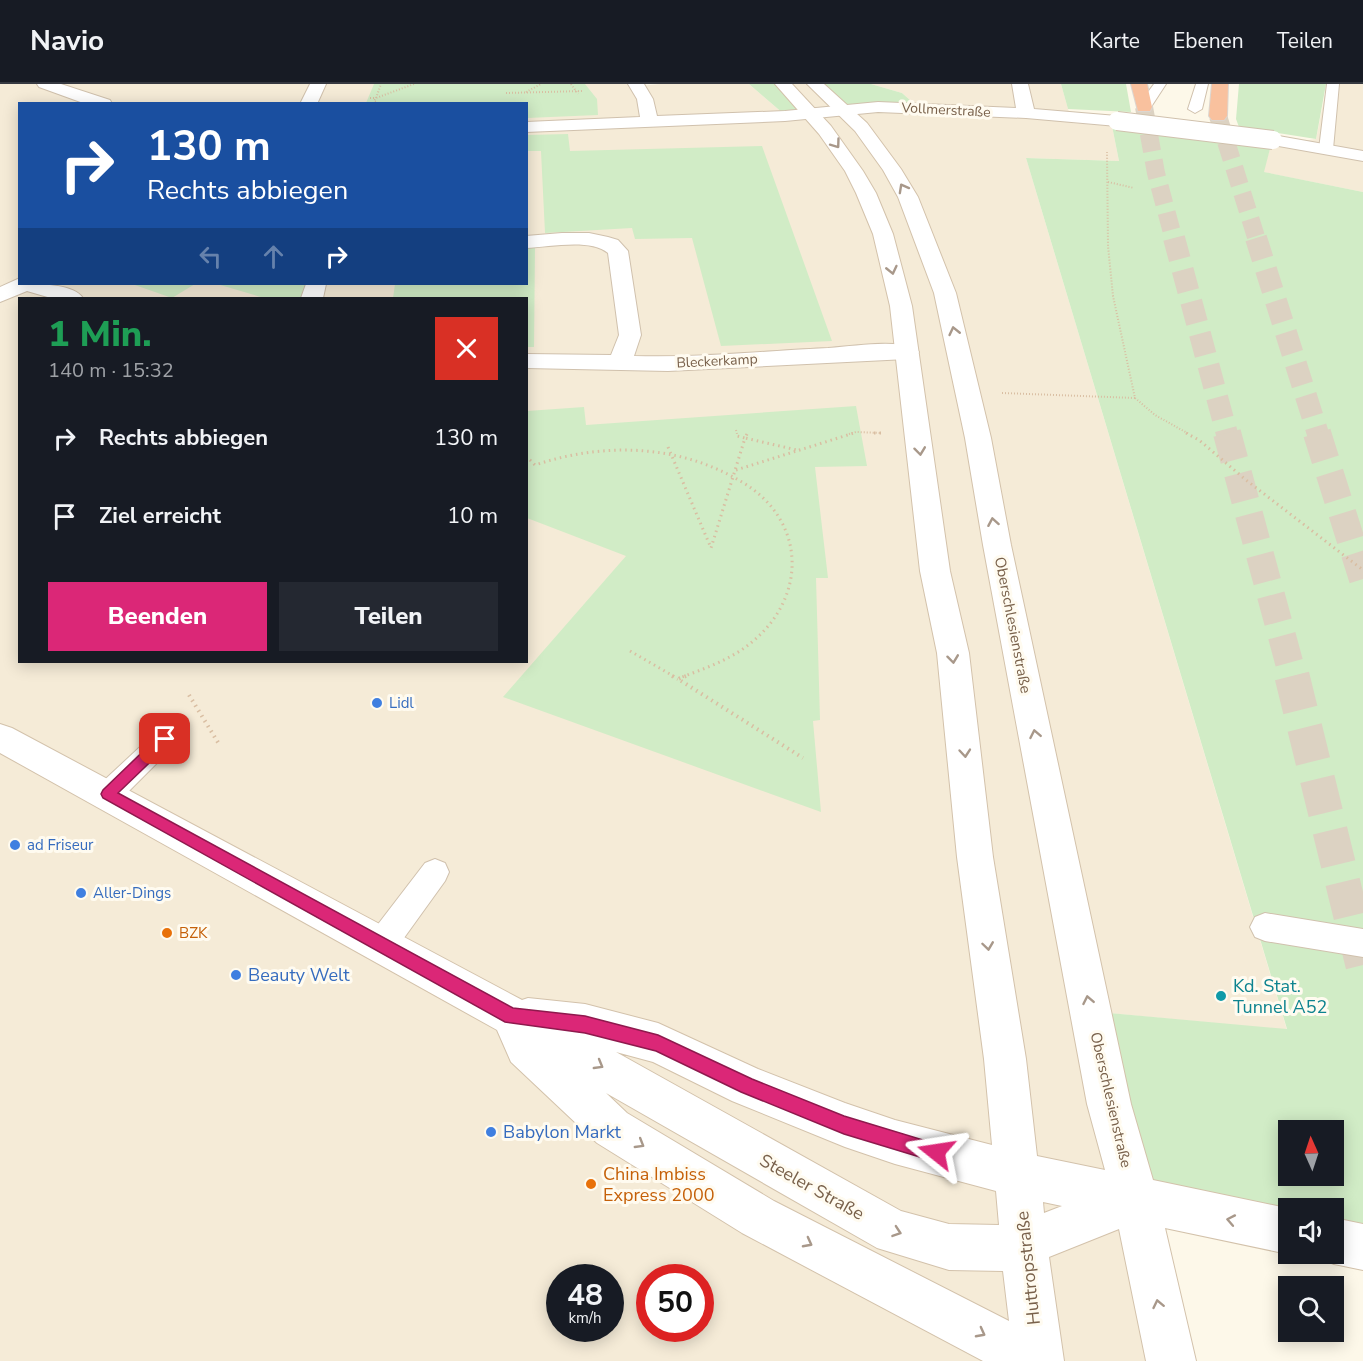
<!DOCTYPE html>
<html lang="de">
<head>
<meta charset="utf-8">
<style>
	body { margin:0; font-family:"Nunito Sans",sans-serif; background:#242831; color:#f1f3f6; height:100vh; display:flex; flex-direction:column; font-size:22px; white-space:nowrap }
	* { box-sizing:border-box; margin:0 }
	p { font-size:20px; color:#9ea1a6 }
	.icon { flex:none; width:33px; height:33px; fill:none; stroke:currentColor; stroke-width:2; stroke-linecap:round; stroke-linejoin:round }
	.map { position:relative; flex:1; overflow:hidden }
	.sheet { position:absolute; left:18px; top:213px; width:510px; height:366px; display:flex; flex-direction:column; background:#171b24; border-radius:0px; box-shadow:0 3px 15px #0003 }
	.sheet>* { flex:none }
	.guide { position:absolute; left:18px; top:18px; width:510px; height:183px; border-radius:0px; box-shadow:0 3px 15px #0003; background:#1a4fa0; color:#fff; overflow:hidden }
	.needle { width:39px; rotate:357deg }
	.buttons { position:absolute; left:1278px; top:1036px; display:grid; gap:12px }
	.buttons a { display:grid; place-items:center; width:66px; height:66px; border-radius:0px; background:#171b24; box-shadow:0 3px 15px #0003; font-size:30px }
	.speed { position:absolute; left:546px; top:1180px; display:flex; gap:12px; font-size:30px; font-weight:700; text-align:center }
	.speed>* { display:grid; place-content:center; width:78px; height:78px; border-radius:50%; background:#171b24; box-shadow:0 3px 15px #0003; line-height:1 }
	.speed small { font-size:15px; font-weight:400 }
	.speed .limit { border:9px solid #d22; background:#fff; color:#111 }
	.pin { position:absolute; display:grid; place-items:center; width:51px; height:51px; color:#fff; margin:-26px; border-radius:12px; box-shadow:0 3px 9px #0006 }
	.me { position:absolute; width:66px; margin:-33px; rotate:285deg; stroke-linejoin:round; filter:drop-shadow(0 0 4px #0008) }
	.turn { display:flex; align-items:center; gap:21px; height:126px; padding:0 30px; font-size:27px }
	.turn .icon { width:78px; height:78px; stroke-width:2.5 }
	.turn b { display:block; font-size:42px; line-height:51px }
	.lanes { display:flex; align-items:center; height:57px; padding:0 30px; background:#0003; justify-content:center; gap:30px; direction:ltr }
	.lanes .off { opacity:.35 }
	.round { display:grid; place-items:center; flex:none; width:63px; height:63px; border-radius:0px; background:#242831 }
	.head { display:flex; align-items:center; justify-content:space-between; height:102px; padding:0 30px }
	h1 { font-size:36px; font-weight:800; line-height:45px; color:#1e9e55 }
	.action { display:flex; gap:12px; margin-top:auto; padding:12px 30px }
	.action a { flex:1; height:69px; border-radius:0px; background:#db2777; color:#fff; font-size:24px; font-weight:800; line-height:69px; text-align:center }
	.action a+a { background:#242831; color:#f1f3f6 }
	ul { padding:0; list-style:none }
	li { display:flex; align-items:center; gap:18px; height:78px; padding:0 30px }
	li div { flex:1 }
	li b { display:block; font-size:22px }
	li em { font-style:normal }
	header { display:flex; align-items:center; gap:36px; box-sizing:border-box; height:84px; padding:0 30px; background:#171b24; border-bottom:2px solid #363941 }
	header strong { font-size:28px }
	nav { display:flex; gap:33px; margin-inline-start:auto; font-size:21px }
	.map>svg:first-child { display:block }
	.residential { fill:#f5ebd7; fill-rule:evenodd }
	.green { fill:#d1ecc6; fill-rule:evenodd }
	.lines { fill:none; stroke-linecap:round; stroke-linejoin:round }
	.motorway-tunnel-far3 { stroke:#dcd2c2; stroke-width:18; stroke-dasharray:18 9; stroke-linecap:butt }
	.motorway-tunnel-far2 { stroke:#dcd2c2; stroke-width:22; stroke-dasharray:22 11; stroke-linecap:butt }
	.motorway-tunnel-far1 { stroke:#dcd2c2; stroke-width:28; stroke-dasharray:28 14; stroke-linecap:butt }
	.motorway-tunnel { stroke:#dcd2c2; stroke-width:35; stroke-dasharray:35 18; stroke-linecap:butt }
	.service-casing { stroke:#d0c1ad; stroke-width:2 }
	.minor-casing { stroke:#d0c1ad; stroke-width:2 }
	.secondary-casing { stroke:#d3c2ab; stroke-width:2 }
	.motorway-casing { stroke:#dcd6d0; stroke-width:2 }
	.path-far2 { stroke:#d9bea2; stroke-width:2; stroke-dasharray:1 2; stroke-linecap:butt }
	.path-far1 { stroke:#d9bea2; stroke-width:3; stroke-dasharray:1.5 4; stroke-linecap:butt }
	.path { stroke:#d9bea2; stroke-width:4; stroke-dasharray:1.5 4.5; stroke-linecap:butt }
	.service { fill:#fff; fill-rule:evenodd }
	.minor { fill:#fff; fill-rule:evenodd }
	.secondary { fill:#fff; fill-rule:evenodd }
	.motorway { fill:#f9c19e; fill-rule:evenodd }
	.minor-bridge-casing { stroke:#d0c1ad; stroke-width:20; stroke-linecap:butt }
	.minor-bridge { stroke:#fff; stroke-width:18 }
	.oneway { stroke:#a8988a }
	.route { fill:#db2777; stroke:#8e194d; stroke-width:1.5 }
	.shop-dot { fill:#3f7fe0; stroke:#fffbf0; stroke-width:2 }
	.food-dot { fill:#e8710a; stroke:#fffbf0; stroke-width:2 }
	.culture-dot { fill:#0f9aa8; stroke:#fffbf0; stroke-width:2 }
	.labels { text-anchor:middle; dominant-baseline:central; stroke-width:6; stroke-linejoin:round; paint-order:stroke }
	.far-street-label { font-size:14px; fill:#79614b; stroke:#fffbf0 }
	.street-label { font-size:15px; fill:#79614b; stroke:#fffbf0 }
	.shop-label { font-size:15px; fill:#366cbe; stroke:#fffbf0; text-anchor:start }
	.food-label { font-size:15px; fill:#c56008; stroke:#fffbf0; text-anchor:start }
	.near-shop-label { font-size:18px; fill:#366cbe; stroke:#fffbf0; text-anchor:start }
	.near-culture-label { font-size:18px; fill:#0d838f; stroke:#fffbf0; text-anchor:start }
	.near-food-label { font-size:18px; fill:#c56008; stroke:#fffbf0; text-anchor:start }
	.near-street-label { font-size:18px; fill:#79614b; stroke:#fffbf0 }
</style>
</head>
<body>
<header>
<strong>Navio</strong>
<nav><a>Karte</a><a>Ebenen</a><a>Teilen</a></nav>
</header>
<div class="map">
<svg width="1363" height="1277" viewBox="0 0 1363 1277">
	<rect width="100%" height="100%" fill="#fdf8e9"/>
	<path class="residential" d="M 0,0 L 628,0 L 631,3 L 660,0 L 749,0 L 785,31 L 784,0 L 814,0 L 919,24 L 902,9 L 871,0 L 1061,0 L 1072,39 L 1112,42 L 1119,77 L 1026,74 L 1287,946 L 1098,928 L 1166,1277 L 0,1277 ZM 20,20 L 526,20 L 526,200 L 20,200 ZM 20,214 L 526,214 L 526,578 L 20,578 ZM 560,1194 L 610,1194 L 610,1245 L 560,1245 ZM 650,1194 L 700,1194 L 700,1245 L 650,1245 Z
		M 1327,0 L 1363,0 L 1363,108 L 1263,88 L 1271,61 L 1316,55 Z"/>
	<path class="green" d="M 374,0 L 585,0 L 597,15 L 598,31 L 527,34 L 526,20 L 366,19 Z
		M 749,0 L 781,0 L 809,28 L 785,31 Z
		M 817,0 L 871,0 L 902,9 L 919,24 L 844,25 Z
		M 1061,0 L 1126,0 L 1131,28 L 1068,25 Z
		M 1239,0 L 1326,0 L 1316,55 L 1239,43 L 1236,35 Z
		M 1112,42 L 1271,61 L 1264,88 L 1363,108 L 1363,1160 L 1334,1154 L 1334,1125 L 1288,1125 L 1288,1145 L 1140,1113 L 1098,928 L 1287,945 L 1026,74 L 1119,77 ZM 1288,1047 L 1334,1047 L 1334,1092 L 1288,1092 Z
		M 568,50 L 570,67 L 762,62 L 832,257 L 721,262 L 692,154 L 635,155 L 632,144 L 545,149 L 541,67 L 527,67 L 527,51 Z
		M 527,164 L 535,164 L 534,263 L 527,263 L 526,214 L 393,214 L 395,200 L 526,200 Z
		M 132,200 L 195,200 L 172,214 Z
		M 217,200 L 310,200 L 305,214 L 264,214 Z
		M 856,322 L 867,382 L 815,383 L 828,494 L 816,494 L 820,636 L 813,637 L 821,728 L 503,613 L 626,472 L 527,434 L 527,327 L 584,323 L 586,341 Z"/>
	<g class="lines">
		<path class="motorway-tunnel-far3" d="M 1144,23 L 1156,89 L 1174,156
			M 1218,32 L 1257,156"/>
		<path class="motorway-tunnel-far2" d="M 1174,154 L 1227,350
			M 1256,154 L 1318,350"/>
		<path class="motorway-tunnel-far1" d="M 1227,349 L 1293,593
			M 1317,349 L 1363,495"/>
		<path class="motorway-tunnel" d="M 1292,592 L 1363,881"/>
		<defs>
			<path id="service" d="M 1154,0 L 1166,0 L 1149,26 L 1139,26 L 1137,23 Z
				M 1196,0 L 1208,0 L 1202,25 L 1195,29 L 1188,25 Z
				M 1327,0 L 1339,0 L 1333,65 L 1326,69 L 1319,65 Z
				M 165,645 L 174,648 L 178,655 L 174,662 L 118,718 L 108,721 L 98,718 L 95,710 L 98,702 L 156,648 Z
				M 435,775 L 445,779 L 449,788 L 445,797 L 391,872 L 380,876 L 369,872 L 365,862 L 369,852 L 425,779 Z
				M 1265,829 L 1363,845 L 1363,873 L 1265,857 L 1255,853 L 1250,843 L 1255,833 Z"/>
			<path id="minor" d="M 37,0 L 61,0 L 110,16 L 112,20 L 86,20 L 39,3 Z
				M 310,0 L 326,0 L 317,20 L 300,20 Z
				M 628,0 L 644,0 L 653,15 L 657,32 L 785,27 L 878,18 L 1016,24 L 1012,0 L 1028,0 L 1034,25 L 1117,32 L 1123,33 L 1126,37 L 1123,41 L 1117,42 L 1026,34 L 878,28 L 785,37 L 526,48 L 526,38 L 640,33 L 637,15 Z
				M 1273,51 L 1363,67 L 1363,77 L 1267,60 L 1264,56 L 1267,52 Z
				M 562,149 L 589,149 L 608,153 L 618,156 L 628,167 L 641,251 L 634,272 C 698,274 763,267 828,264 C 856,262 888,256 915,263 L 919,268 L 915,273 L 907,275 L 668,287 L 526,284 L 526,270 L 611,271 L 619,251 L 608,169 C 591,154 548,163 526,164 L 526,152 Z
				M 20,194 L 20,200 C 36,200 73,199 83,214 L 51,214 L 27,207 L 0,218 L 0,203 Z
				M 306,200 L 326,200 L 323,214 L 301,214 Z"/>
			<path id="secondary" d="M 775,0 L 792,0 L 831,42 L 863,87 L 876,109 L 893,150 L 912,222 L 950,487 L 969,569 L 993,773 L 1026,975 L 1037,1072 L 1105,1086 L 1087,1020 L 983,461 L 965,354 L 934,209 L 898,113 L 883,86 L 855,47 L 807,0 L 824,0 L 867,39 L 901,85 L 918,113 L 956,209 L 991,354 L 1011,461 L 1131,1020 L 1153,1096 L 1291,1125 L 1288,1125 L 1288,1170 L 1165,1144 L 1196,1277 L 1146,1277 L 1119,1145 L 1049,1173 L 1064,1277 L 983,1277 L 742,1149 L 597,1059 L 511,978 L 497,946 L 0,669 L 0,640 L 12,644 L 522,916 L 528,914 L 585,920 L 658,939 L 758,985 L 845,1019 L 895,1036 L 992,1061 L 984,975 L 957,773 L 937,569 L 920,487 L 890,222 L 873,150 L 856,109 L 845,87 L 819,50 ZM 616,968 L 653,978 L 732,1017 L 845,1063 L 895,1080 L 996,1107 L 999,1141 L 949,1140 L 901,1127 ZM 606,1009 L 877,1164 L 949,1186 L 1003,1187 L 1009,1237 L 774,1117 L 627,1029 ZM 1043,1118 L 1062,1122 L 1044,1129 Z
				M 1334,1134 L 1363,1140 L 1363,1186 L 1334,1180 L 1318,1173 L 1316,1170 L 1334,1170 Z"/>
			<path id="motorway" d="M 1131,0 L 1147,0 L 1152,23 L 1150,27 L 1138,27 Z
				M 1212,0 L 1228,0 L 1227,32 L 1224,36 L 1212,36 L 1209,32 Z"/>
		</defs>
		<use href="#service" class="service-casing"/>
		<use href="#minor" class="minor-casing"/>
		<use href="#secondary" class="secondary-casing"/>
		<use href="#motorway" class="motorway-casing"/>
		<path class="path-far2" d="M 571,0 L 578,10
			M 526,8 L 541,0
			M 506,9 L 583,7
			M 370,14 L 376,14 L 381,0
			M 378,20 L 374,17 L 376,14 L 414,0
			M 1108,98 L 1134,104
			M 1002,309 L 1135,314 L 1113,212 L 1108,162 L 1107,68
			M 1135,314 L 1155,331 L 1189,350
			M 736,346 L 737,350
			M 849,350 L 856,348 L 881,349"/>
		<path class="path-far1" d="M 874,349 L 881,349
			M 1186,349 L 1199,356 L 1246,396 L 1363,486
			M 747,350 L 745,354 L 797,366
			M 668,363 L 711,464 L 745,354 L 737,352 L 736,349
			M 526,372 L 535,381 C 604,358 679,360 742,398 C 806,436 808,512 752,558 C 732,575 706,584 682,593
			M 736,386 L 854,349
			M 630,567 L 675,593"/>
		<path class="path" d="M 672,592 L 678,595
			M 686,592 L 678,595 L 803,674
			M 189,611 L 219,660"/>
		<use href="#service" class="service"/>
		<use href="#minor" class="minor"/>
		<use href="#secondary" class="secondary"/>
		<use href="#motorway" class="motorway"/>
		<defs>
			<path id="minor-bridge" d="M 1117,37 L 1273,56"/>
		</defs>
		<use href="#minor-bridge" class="minor-bridge-casing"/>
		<use href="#minor-bridge" class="minor-bridge"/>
	</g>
	<defs><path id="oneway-chevron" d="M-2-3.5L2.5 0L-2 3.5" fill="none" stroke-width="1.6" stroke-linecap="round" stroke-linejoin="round" transform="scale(1.5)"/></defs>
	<g class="oneway">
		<use href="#oneway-chevron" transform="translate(836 60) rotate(54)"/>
		<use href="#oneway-chevron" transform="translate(903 104) rotate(-119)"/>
		<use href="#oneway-chevron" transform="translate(892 186) rotate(77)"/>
		<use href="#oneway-chevron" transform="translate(954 247) rotate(-103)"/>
		<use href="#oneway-chevron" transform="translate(920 367) rotate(83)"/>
		<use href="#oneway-chevron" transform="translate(993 438) rotate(-100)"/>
		<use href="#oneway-chevron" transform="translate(953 575) rotate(83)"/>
		<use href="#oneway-chevron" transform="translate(1035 650) rotate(-101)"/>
		<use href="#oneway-chevron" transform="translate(965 669) rotate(85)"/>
		<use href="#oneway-chevron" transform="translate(988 862) rotate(82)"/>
		<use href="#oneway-chevron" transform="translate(1088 916) rotate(-101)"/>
		<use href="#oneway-chevron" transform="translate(599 981) rotate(30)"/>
		<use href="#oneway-chevron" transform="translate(640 1060) rotate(31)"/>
		<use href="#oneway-chevron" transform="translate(1231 1136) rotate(-169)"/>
		<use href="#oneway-chevron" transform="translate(897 1148) rotate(19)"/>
		<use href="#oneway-chevron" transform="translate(808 1159) rotate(28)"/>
		<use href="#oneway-chevron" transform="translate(1158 1220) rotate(-102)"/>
		<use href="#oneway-chevron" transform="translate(981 1249) rotate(28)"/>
	</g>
	<path class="route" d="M 165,649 L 172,655 L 170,659 L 118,709 L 513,924 L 585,932 L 658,951 L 752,995 L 844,1032 L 943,1062 L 945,1068 L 943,1075 L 936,1078 L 844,1050 L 741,1008 L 656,967 L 585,949 L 505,938 L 103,714 L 101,710 L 103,706 L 160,651 Z"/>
	<g class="shop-dot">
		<circle cx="377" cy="619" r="6"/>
		<circle cx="15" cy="761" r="6"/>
		<circle cx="81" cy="809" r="6"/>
		<circle cx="236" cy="891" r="6"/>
		<circle cx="491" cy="1048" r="6"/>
	</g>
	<g class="food-dot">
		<circle cx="167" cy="849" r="6"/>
		<circle cx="591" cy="1100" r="6"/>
	</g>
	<circle class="culture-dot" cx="1221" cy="912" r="6"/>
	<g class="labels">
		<g class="far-street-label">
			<text transform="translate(946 26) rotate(3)">Vollmerstraße</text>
			<text transform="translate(717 277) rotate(-3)">Bleckerkamp</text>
		</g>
		<g class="street-label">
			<text transform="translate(1013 541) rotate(79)">Oberschlesienstraße</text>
			<text transform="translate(1111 1016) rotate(77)">Oberschlesienstraße</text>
		</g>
		<g class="shop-label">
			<text x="389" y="619">Lidl</text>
			<text x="27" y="761">ad Friseur</text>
			<text x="93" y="809">Aller-Dings</text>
		</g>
		<g class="food-label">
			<text x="179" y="849">BZK</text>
		</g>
		<g class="near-shop-label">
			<text x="248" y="891">Beauty Welt</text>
			<text x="503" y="1048">Babylon Markt</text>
		</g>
		<g class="near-culture-label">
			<text x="1233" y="902">Kd. Stat.<tspan x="1233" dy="21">Tunnel A52</tspan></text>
		</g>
		<g class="near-food-label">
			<text x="603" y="1090">China Imbiss<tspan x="603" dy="21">Express 2000</tspan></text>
		</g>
		<g class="near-street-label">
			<text transform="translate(812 1103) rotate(29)">Steeler Straße</text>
			<text transform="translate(1028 1184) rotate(-96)">Huttropstraße</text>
		</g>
	</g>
</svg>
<div class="buttons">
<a><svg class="needle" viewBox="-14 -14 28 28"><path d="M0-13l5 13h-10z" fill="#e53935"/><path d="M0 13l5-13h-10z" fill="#9ea1a6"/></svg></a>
<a><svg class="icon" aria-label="sound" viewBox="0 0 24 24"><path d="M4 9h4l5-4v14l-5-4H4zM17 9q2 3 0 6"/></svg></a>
<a><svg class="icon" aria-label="search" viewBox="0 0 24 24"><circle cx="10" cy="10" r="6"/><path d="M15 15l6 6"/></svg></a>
</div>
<div class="speed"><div>48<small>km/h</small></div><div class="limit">50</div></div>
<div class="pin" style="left:165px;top:655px;background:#d93025"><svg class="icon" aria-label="arrive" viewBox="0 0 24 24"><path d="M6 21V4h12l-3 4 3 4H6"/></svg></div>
<svg class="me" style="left:936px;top:1068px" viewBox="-20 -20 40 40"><path d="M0-17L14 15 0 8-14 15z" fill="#db2777" stroke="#fff" stroke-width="4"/></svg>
<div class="guide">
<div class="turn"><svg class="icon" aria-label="right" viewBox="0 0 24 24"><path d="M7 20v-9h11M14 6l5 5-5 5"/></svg><div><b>130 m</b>Rechts abbiegen</div></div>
<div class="lanes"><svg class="icon off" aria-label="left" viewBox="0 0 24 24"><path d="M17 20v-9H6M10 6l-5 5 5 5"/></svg><svg class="icon off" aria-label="ahead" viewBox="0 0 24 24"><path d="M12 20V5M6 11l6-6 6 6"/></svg><svg class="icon" aria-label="right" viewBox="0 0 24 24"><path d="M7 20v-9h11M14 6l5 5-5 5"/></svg></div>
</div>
<section class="sheet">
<div class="head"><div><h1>1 Min.</h1><p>140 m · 15:32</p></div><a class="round" style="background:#d93025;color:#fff"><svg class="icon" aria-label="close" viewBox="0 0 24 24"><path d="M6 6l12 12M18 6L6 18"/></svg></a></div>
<ul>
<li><svg class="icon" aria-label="right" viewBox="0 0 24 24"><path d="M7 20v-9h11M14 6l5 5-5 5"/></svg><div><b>Rechts abbiegen</b></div><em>130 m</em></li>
<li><svg class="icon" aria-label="arrive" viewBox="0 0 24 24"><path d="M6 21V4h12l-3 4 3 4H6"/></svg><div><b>Ziel erreicht</b></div><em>10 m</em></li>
</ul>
<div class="action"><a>Beenden</a><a>Teilen</a></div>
</section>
</div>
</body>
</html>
